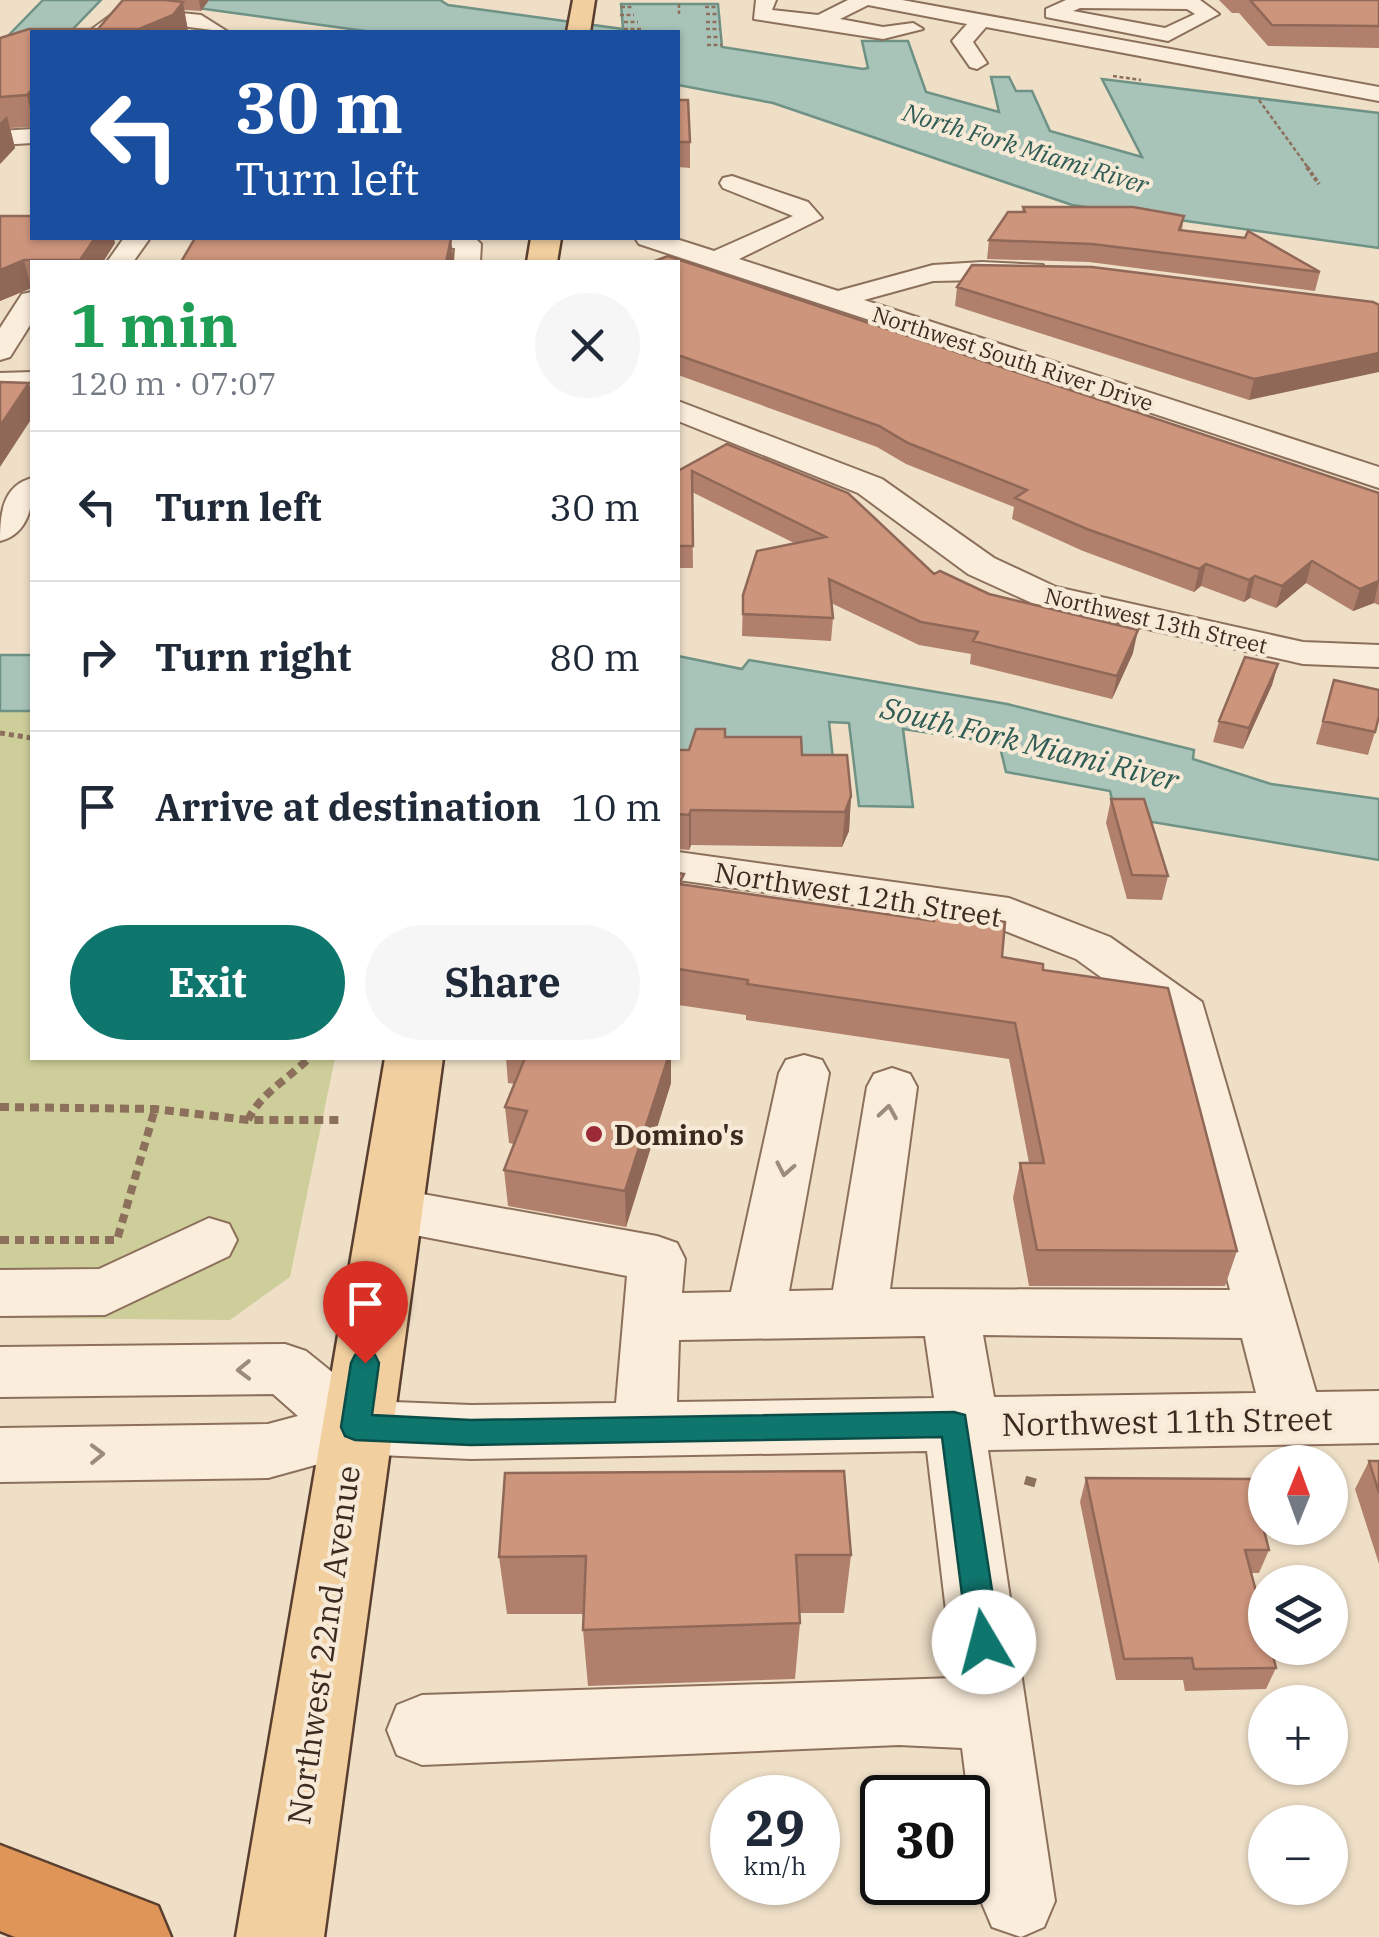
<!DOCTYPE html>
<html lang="en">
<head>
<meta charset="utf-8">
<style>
	body { margin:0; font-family:"IBM Plex Serif",serif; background:#f6f6f7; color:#1f2937; height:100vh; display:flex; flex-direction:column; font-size:38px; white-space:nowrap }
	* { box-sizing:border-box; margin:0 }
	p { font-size:32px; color:#747a83 }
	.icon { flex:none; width:55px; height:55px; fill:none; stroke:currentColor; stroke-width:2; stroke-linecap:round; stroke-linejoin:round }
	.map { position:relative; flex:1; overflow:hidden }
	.panel { position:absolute; left:30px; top:260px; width:650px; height:800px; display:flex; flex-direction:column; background:#fff; border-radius:0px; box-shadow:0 2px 8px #0004 }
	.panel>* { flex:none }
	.hud { position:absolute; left:30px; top:30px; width:650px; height:210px; border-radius:0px; box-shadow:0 2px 8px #0004; background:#1a4fa0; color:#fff; overflow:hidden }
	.needle { width:65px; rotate:1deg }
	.buttons { position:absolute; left:1248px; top:1445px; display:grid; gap:20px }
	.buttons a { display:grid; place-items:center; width:100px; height:100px; border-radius:50%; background:#fff; box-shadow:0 2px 8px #0004; font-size:50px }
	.speed { position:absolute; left:710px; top:1775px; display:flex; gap:20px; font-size:50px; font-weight:700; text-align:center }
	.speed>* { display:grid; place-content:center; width:130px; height:130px; border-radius:50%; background:#fff; box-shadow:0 2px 8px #0004; line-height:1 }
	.speed small { font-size:25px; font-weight:400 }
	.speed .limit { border:5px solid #111; border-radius:15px; background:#fff; color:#111 }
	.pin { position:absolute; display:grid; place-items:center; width:85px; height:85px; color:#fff; margin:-102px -42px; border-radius:50% 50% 50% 0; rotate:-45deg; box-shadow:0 0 10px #0007 }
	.pin .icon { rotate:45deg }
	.me { position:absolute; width:110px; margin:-55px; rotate:352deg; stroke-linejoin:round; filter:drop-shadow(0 0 8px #0008) }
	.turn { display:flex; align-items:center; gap:35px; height:210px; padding:0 40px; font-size:45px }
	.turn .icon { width:130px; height:130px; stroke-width:2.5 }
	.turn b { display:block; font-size:70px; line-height:85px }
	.round { display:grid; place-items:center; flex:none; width:105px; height:105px; border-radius:52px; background:#f6f6f7 }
	.overview { display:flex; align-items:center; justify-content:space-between; height:170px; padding:0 40px }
	h1 { font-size:60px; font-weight:700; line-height:75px; color:#1e9e55 }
	.primary-button { display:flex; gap:20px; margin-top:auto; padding:20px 40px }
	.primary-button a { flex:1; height:115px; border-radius:60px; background:#0f766e; color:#fff; font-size:40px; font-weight:700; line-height:115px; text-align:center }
	.primary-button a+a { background:#f6f6f7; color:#1f2937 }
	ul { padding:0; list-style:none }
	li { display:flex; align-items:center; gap:30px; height:150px; padding:0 40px; border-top:2px solid #e0e1e3 }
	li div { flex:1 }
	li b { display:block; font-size:38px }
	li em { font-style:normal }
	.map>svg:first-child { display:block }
	.green { fill:#cece9a }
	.water { fill:#a8c3b8; stroke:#6e9285; stroke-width:2.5 }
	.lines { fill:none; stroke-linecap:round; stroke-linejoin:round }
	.minor-casing { stroke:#8c705c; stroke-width:4 }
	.major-casing { stroke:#5a3f30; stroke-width:5 }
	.highway-casing { stroke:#5a3f30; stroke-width:5 }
	.path-far4 { stroke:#8c705c; stroke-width:2.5; stroke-dasharray:4 2.5; stroke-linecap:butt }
	.path-far3 { stroke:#8c705c; stroke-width:4; stroke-dasharray:4 2.5; stroke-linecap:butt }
	.path-far2 { stroke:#8c705c; stroke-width:5; stroke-dasharray:5 4; stroke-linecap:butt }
	.path-far1 { stroke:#8c705c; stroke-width:8; stroke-dasharray:9 6; stroke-linecap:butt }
	.path { stroke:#8c705c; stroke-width:9; stroke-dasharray:11 8; stroke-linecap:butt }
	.minor { fill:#faeddb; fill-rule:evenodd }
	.major { fill:#f2cf9f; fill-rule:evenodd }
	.highway { fill:#df9458; fill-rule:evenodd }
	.wall { fill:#b1806c }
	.shaded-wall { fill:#906858 }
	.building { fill:#ce957d; stroke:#906858; stroke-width:2.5 }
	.oneway { stroke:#9b8c7e }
	.route { fill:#0f766e; stroke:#0a4d48; stroke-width:2.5 }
	.poi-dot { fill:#9c2b38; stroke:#f6ead7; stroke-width:4 }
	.labels { text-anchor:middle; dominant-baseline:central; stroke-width:8; stroke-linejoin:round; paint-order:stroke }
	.far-street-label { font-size:22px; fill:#3c2a20; stroke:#f6ead7 }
	.far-water-label { font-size:25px; font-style:italic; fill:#2f5c54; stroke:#f6ead7 }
	.street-label { font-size:28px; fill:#3c2a20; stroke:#f6ead7 }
	.poi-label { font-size:28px; font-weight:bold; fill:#3c2a20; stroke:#f6ead7; text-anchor:start }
	.water-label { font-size:30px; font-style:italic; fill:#2f5c54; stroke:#f6ead7 }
	.near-street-label { font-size:32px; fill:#3c2a20; stroke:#f6ead7 }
</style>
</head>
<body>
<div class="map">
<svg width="1379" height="1937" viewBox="0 0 1379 1937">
	<rect width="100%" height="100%" fill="#efdfc7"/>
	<path class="green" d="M 0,711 L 32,711 L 32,1058 L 335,1058 L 290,1277 L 230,1320 L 0,1318 Z"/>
	<path class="water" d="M 43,0 L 101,0 L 70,32 L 32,32 L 1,43 Z
		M 139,0 L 440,0 L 448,5 L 623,29 L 621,4 L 718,4 L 722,47 L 863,69 L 868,68 L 862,41 L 908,41 L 926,92 L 999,112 L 991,77 L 1009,77 L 1016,91 L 1032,91 L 1050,131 L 1142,157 L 1102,79 L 1379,113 L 1379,248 L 1072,205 L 773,103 L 678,85 L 678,32 L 372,32 Z
		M 0,655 L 32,655 L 32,711 L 0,711 Z
		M 678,656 L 742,669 L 749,660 L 1007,704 L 1194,750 L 1193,759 L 1271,784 L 1379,799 L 1379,860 L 1116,816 L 1110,791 L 1006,772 L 999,743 L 903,729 L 913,807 L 859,806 L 849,723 L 829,722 L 833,759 L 678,763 Z"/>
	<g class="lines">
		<defs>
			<path id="minor" d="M 756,0 L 776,0 L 772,10 L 818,15 L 848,0 L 902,0 L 1379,87 L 1379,101 L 986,27 L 973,42 L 987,63 L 977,69 L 970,67 L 952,41 L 967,24 L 868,5 L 840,19 L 883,27 L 913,23 L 923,29 L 883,39 L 754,19 Z
				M 1066,0 L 1200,0 L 1219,14 L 1168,41 L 1046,17 L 1046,9 ZM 1080,8 L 1187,9 L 1195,14 L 1165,28 L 1073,11 Z
				M 122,7 L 201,15 L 228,32 L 126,19 L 110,32 L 88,32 Z
				M 32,129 L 32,143 L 0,145 L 0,131 Z
				M 732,176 L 808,202 L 822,218 L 739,259 L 838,291 L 933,265 L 982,262 L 1043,265 L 1047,271 L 1043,277 L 1033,279 L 933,281 L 864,300 L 1379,467 L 1379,488 L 639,244 L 635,238 L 673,238 L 714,251 L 793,216 L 723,188 L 720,183 L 723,178 Z
				M 124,238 L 150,238 L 133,262 L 107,262 Z
				M 388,238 L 475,238 L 481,244 L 480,262 L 454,262 L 455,248 L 401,246 Z
				M 32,292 L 32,322 L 10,357 L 0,360 L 0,328 L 22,294 Z
				M 32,372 L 32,390 L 0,391 L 0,373 Z
				M 678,401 L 882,479 L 994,558 L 1056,587 L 1303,642 L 1379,645 L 1379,667 L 1303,664 L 1032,603 L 968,574 L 858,493 L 678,421 Z
				M 32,478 C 34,503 29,534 0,541 C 0,515 2,486 32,478 Z
				M 678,852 L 1009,898 L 1110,937 L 1202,1002 L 1316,1392 L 1379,1391 L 1379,1443 L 988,1450 L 1055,1901 L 1044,1927 L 1021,1937 L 992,1927 L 981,1901 L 962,1748 L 899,1745 L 422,1765 L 397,1755 L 387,1730 L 397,1705 L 422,1695 L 954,1678 L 927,1451 L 471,1459 L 355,1454 L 268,1478 L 0,1482 L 0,1428 L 268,1424 L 298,1416 L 273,1394 L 0,1397 L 0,1347 L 285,1344 L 306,1351 L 368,1401 L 471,1405 L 616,1403 L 627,1276 L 389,1230 L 370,1224 L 362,1209 L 370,1194 L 389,1188 L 657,1236 L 677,1243 L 685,1259 L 682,1293 L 731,1292 L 779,1073 L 786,1060 L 804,1055 L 822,1060 L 829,1073 L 789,1291 L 833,1290 L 867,1087 L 874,1074 L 892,1068 L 910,1074 L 917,1087 L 890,1289 L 1230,1290 L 1163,1022 L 1076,959 L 985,923 L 678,880 ZM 983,1335 L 1242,1338 L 1256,1393 L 994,1397 ZM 925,1336 L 934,1398 L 677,1402 L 679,1340 Z
				M 209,1218 L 229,1224 L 237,1240 L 229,1256 L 105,1315 L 0,1316 L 0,1270 L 99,1269 Z"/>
			<path id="major" d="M 573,0 L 595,0 L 590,32 L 567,32 Z
				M 531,238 L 561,238 L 557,262 L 527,262 Z
				M 385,1058 L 443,1058 L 324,1937 L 236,1937 Z"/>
			<path id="highway" d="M 0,1845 L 158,1906 L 171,1937 L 15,1937 L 0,1931 Z"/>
		</defs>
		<use href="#minor" class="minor-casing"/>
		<use href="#major" class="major-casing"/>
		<use href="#highway" class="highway-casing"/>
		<path class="path-far4" d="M 679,4 L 679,14
			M 621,7 L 634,7
			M 705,7 L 718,7
			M 706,14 L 719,14
			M 620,15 L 634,15
			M 624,22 L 638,22
			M 706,22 L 720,22
			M 624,29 L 642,29
			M 706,29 L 720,29
			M 707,37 L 721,37
			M 707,45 L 722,45
			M 1113,76 L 1141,80
			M 1259,100 L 1309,169"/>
		<path class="path-far3" d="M 1307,167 L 1319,184"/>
		<path class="path-far2" d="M 0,733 L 32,738"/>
		<path class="path-far1" d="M 0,1107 L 155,1109 L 248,1120 L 340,1120
			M 248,1120 C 261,1093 287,1080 309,1058
			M 0,1240 L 117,1240 L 155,1109"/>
		<path class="path" d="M 1025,1480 L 1039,1484"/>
		<use href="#minor" class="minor"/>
		<use href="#major" class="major"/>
		<use href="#highway" class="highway"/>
	</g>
	<path class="wall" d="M 123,0 L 209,0 L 201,11 L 184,10 L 188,31 L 186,32 L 32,32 L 32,127 L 10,128 L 15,148 L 0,164 L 0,38 L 29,29 L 98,29 Z
		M 1219,0 L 1379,0 L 1379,48 L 1268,46 L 1239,13 L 1232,13 Z
		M 678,100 L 690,142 L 690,168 L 678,167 Z
		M 1023,207 L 1184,216 L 1182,230 L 1320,272 L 1315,291 L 1089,262 L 987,259 L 989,240 L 1022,212 Z
		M 0,216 L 115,243 L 103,262 L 32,262 L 32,288 L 0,301 Z
		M 678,262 L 1379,493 L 1379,605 L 1374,603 L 1353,611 L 1306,583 L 1276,608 L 1250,598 L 1244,602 L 1201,586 L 1194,592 L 1083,551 L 1012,519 L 1014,507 L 906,464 L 877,447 L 678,375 Z
		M 957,287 L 1373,302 L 1249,400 L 955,306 Z
		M 727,444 L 934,574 L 1133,653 L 1112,699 L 970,664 L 971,654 L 919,645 L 831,603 L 833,618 L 831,641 L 742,636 L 743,595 L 794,543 L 692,492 L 693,568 L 678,568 L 678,471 Z
		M 1278,664 L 1272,685 L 1243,749 L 1213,742 L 1219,721 Z
		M 1334,680 L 1375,732 L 1368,755 L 1316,744 Z
		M 725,737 L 802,755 L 851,796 L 849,831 L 842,847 L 691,845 L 689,850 L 678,849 L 678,750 L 689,750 Z
		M 1111,799 L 1168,876 L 1162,900 L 1127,899 L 1106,823 Z
		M 678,873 L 684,885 L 1002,957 L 1043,970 L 1237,1251 L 1225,1286 L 1029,1286 L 1013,1198 L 1020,1163 L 1029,1163 L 1009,1059 L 746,1020 L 746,1015 L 678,1005 Z
		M 506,1058 L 671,1058 L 671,1083 L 626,1227 L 508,1206 L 504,1170 L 514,1144 L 509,1143 L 505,1107 L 515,1084 L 508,1083 Z
		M 1369,1461 L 1379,1461 L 1379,1564 L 1355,1489 Z
		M 1086,1478 L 1269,1550 L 1259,1573 L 1251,1573 L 1276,1668 L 1266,1689 L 1185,1691 L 1183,1680 L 1116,1680 L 1080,1502 Z
		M 851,1555 L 844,1613 L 799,1613 L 800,1623 L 795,1679 L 588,1686 L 583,1630 L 583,1614 L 507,1614 L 499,1557 Z"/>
	<path class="shaded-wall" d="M 199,0 L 209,0 L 201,11 Z
		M 183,2 L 188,31 L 186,32 L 140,32 L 139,29 Z
		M 32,90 L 32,117 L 27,95 Z
		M 7,116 L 15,148 L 0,164 L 0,123 Z
		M 95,238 L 114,238 L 115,243 L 103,262 L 81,262 L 80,260 Z
		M 451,239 L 454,262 L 446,262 Z
		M 24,260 L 31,288 L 0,301 L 0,270 Z
		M 1379,353 L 1379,372 L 1249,400 L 1254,379 Z
		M 29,383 L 32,394 L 32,418 L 0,467 L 0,426 Z
		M 1312,561 L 1306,583 L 1276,608 L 1282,586 Z
		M 1206,564 L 1201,586 L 1194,592 L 1199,569 Z
		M 1255,576 L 1250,598 L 1244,602 L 1249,580 Z
		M 1379,581 L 1374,603 L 1353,611 L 1360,589 Z
		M 1138,630 L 1133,653 L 1112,699 L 1117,676 Z
		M 1278,664 L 1272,685 L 1243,749 L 1249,728 Z
		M 851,796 L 849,831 L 842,847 L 845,812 Z
		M 691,810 L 691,845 L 689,850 L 689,815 Z
		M 668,1058 L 671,1058 L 671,1083 L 626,1227 L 625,1191 Z"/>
	<path class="building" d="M 123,0 L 165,0 L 183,2 L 173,15 L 139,29 L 98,29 Z
		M 1250,0 L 1379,0 L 1379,26 L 1272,25 Z
		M 29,29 L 131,29 L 128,32 L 32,32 L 32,90 L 27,95 L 0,97 L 0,38 Z
		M 678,100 L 688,100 L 690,142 L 678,142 Z
		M 1023,207 L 1133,207 L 1184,216 L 1179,230 L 1245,238 L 1248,231 L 1320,272 L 1092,244 L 989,240 L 1008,212 L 1025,212 Z
		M 0,216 L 32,216 L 32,238 L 95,238 L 80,260 L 24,260 L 0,270 Z
		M 195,238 L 451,238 L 451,239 L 446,262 L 181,262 Z
		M 668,256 L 1379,493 L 1379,581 L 1360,589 L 1312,561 L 1282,586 L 1255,576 L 1249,580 L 1206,564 L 1199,569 L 1087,529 L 1015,498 L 1027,490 L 908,443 L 879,426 L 678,355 L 678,262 L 652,262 Z
		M 972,265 L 1092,267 L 1373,302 L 1379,305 L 1379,353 L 1254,379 L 957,287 Z
		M 0,382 L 29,383 L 0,426 Z
		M 727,444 L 848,493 L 934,574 L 940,571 L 989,594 L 1138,630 L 1117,676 L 973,641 L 978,632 L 921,622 L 829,579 L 833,618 L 743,614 L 743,595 L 757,551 L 826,537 L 692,471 L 693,546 L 678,546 L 678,471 Z
		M 1245,657 L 1278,664 L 1249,728 L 1219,721 Z
		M 1334,680 L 1379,690 L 1379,716 L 1375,732 L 1323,721 Z
		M 696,729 L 725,729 L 725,737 L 801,737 L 802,755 L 847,755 L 851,796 L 845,812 L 691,810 L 689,815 L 678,814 L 678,750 L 689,750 Z
		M 1111,799 L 1144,799 L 1168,876 L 1132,875 Z
		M 678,873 L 684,874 L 679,884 L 934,921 L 935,910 L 1005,922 L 1002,957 L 1043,964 L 1043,970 L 1168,988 L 1237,1251 L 1037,1250 L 1020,1163 L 1044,1163 L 1015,1023 L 747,984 L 748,980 L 678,969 Z
		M 525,1058 L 668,1058 L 625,1191 L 504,1170 L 527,1111 L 505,1107 Z
		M 1369,1461 L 1379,1461 L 1379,1493 Z
		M 844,1471 L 851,1555 L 796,1555 L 800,1623 L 583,1630 L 586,1556 L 499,1557 L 505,1473 Z
		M 1086,1478 L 1251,1479 L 1269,1550 L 1245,1550 L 1265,1625 L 1265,1648 L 1271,1648 L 1276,1668 L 1194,1669 L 1192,1658 L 1124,1659 Z"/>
	<defs><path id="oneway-chevron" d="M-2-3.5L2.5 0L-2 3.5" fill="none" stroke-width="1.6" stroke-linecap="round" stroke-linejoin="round" transform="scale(2.5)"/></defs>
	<g class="oneway">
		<use href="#oneway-chevron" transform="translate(888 1112) rotate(-81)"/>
		<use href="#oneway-chevron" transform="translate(785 1169) rotate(101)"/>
		<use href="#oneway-chevron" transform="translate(244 1370) rotate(179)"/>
		<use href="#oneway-chevron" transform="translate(97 1454) rotate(-1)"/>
	</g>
	<path class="route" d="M 365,1351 L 375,1355 L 379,1363 L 372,1415 L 471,1420 L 954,1412 L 965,1415 L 1000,1642 L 995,1654 L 984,1658 L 972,1654 L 968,1642 L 942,1437 L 471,1445 L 355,1440 L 345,1436 L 341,1427 L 351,1363 L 355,1355 Z"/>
	<circle class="poi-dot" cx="594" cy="1134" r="10"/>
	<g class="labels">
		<g class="far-street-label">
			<text transform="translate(1013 358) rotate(18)">Northwest South River Drive</text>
			<text transform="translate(1156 620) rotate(13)">Northwest 13th Street</text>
		</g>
		<g class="far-water-label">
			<text transform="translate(1026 148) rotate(17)">North Fork Miami River</text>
		</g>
		<g class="street-label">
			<text transform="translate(858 894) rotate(9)">Northwest 12th Street</text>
		</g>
		<g class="poi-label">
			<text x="614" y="1134">Domino's</text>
		</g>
		<g class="water-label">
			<text transform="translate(1030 743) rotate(14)">South Fork Miami River</text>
		</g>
		<g class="near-street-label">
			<text transform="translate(1167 1421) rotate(-1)">Northwest 11th Street</text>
			<text transform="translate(323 1645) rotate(-82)">Northwest 22nd Avenue</text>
		</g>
	</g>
</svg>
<div class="buttons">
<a><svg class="needle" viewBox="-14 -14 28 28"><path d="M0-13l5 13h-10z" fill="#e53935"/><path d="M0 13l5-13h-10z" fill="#747a83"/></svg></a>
<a><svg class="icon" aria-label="layers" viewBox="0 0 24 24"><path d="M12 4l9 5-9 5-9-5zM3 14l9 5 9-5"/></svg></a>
<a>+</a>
<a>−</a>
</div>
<div class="speed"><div>29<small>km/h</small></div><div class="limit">30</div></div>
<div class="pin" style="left:365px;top:1363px;background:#d93025"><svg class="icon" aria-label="arrive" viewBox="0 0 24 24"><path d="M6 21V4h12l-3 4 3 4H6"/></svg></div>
<svg class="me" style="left:984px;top:1642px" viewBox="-20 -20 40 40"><circle r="19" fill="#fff"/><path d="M0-13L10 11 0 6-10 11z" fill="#0f766e"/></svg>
<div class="hud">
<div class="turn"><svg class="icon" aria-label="left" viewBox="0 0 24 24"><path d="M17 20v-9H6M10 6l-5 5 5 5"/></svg><div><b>30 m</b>Turn left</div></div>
</div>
<section class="panel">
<div class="overview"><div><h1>1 min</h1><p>120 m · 07:07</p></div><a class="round"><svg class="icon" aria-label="close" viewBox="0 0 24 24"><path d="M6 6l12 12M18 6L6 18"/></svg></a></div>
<ul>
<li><svg class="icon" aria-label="left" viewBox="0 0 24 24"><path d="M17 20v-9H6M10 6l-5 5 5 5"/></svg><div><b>Turn left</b></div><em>30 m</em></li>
<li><svg class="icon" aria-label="right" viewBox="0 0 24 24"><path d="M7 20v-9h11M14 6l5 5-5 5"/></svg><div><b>Turn right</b></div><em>80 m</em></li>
<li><svg class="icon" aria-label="arrive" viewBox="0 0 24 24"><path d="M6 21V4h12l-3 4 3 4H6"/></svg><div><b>Arrive at destination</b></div><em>10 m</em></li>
</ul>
<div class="primary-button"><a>Exit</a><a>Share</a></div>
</section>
</div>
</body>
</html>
